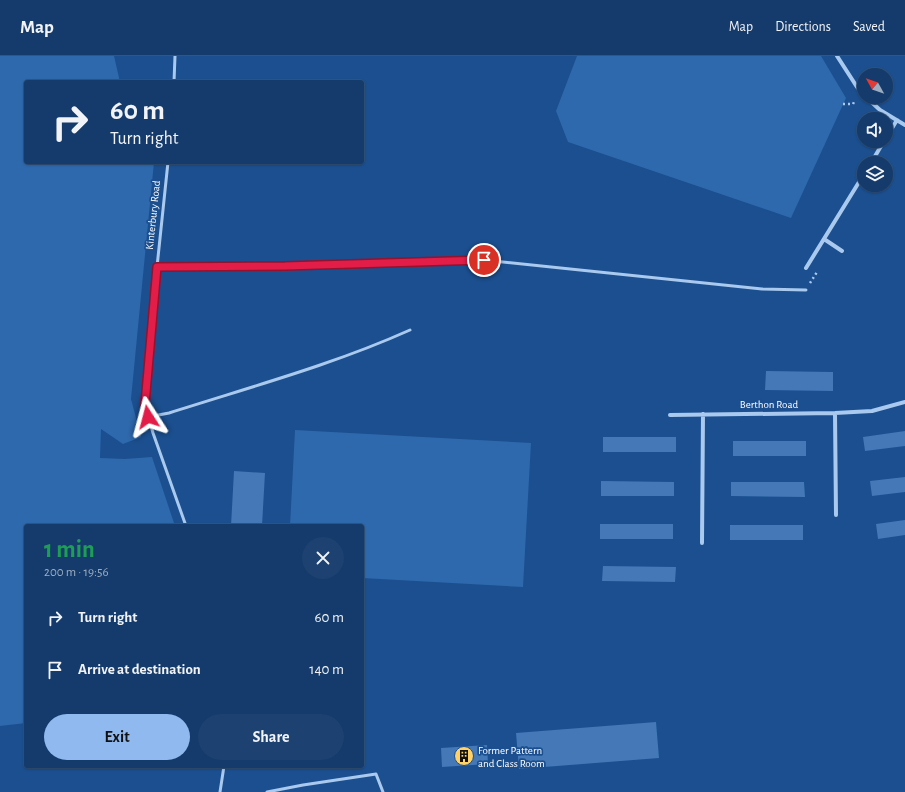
<!DOCTYPE html>
<html lang="en">
<head>
<meta charset="utf-8">
<style>
	body { margin:0; font-family:"Alegreya Sans",sans-serif; background:#1d4271; color:#f1f3f6; height:100vh; display:flex; flex-direction:column; font-size:15px; white-space:nowrap }
	* { box-sizing:border-box; margin:0 }
	p { font-size:13px; color:#9dadc1 }
	.icon { flex:none; width:22px; height:22px; fill:none; stroke:currentColor; stroke-width:2; stroke-linecap:round; stroke-linejoin:round }
	.map { position:relative; flex:1; overflow:hidden }
	.sheet { position:absolute; left:24px; top:468px; width:340px; height:244px; display:flex; flex-direction:column; background:#143b6b; border-radius:4px; box-shadow:0 1px 3px #0004,0 0 0 1px #33557e }
	.sheet>* { flex:none }
	.hud { position:absolute; left:24px; top:24px; width:340px; height:84px; border-radius:4px; box-shadow:0 1px 3px #0004,0 0 0 1px #33557e; background:#143b6b; color:#f1f3f6; overflow:hidden }
	.needle { width:26px; rotate:310deg }
	.tools { position:absolute; left:857px; top:12px; display:grid; gap:8px }
	.tools a { display:grid; place-items:center; width:36px; height:36px; border-radius:50%; background:#143b6b; box-shadow:0 1px 3px #0004,0 0 0 1px #33557e; font-size:20px }
	.pin { position:absolute; display:grid; place-items:center; width:34px; height:34px; color:#fff; margin:-17px; border:2px solid #fff; border-radius:50%; box-shadow:0 1px 4px #0007 }
	.me { position:absolute; width:44px; margin:-22px; rotate:351deg; stroke-linejoin:round; filter:drop-shadow(0 0 3px #0008) }
	.turn { display:flex; align-items:center; gap:14px; height:84px; padding:0 20px; font-size:18px }
	.turn .icon { width:52px; height:52px; stroke-width:2.5 }
	.turn b { display:block; font-size:28px; line-height:34px }
	.round { display:grid; place-items:center; flex:none; width:42px; height:42px; border-radius:21px; background:#1d4271 }
	.overview { display:flex; align-items:center; justify-content:space-between; height:68px; padding:0 20px }
	h1 { font-size:24px; font-weight:700; line-height:30px; color:#1e9e55 }
	.cta { display:flex; gap:8px; margin-top:auto; padding:8px 20px }
	.cta a { flex:1; height:46px; border-radius:24px; background:#90b9f0; color:#111; font-size:16px; font-weight:700; line-height:46px; text-align:center }
	.cta a+a { background:#1d4271; color:#f1f3f6 }
	ul { padding:0; list-style:none }
	li { display:flex; align-items:center; gap:12px; height:52px; padding:0 20px }
	li div { flex:1 }
	li b { display:block; font-size:15px }
	li em { font-style:normal }
	header { display:flex; align-items:center; gap:24px; box-sizing:border-box; height:56px; padding:0 20px; background:#143b6b; border-bottom:1px solid #33557e }
	header strong { font-size:19px }
	nav { display:flex; gap:22px; margin-inline-start:auto; font-size:14px }
	.map>svg:first-child { display:block }
	.green { fill:#2e69ad }
	.building { fill:#4478b7 }
	.lines { fill:none; stroke-linecap:round; stroke-linejoin:round }
	.path { stroke:#a9c9ee; stroke-width:2.5; stroke-dasharray:2 3; stroke-linecap:butt }
	.service { stroke:#a9c9ee; stroke-width:3 }
	.minor { stroke:#a9c9ee; stroke-width:4 }
	.route-casing { stroke:#92132f; stroke-width:10 }
	.route { stroke:#e11d48; stroke-width:7 }
	.labels { text-anchor:middle; dominant-baseline:central; stroke-width:3.5; stroke-linejoin:round; paint-order:stroke }
	.street-label { font-size:11px; fill:#fff; stroke:#1b4f8f }
	.poi-label { font-size:11px; fill:#fff; stroke:#1b4f8f; text-anchor:start }
</style>
</head>
<body>
<header>
<strong>Map</strong>
<nav><a>Map</a><a>Directions</a><a>Saved</a></nav>
</header>
<div class="map">
<svg width="905" height="736" viewBox="0 0 905 736">
	<rect width="100%" height="100%" fill="#1b4f8f"/>
	<path class="green" d="M 0,0 L 114,0 L 120,26 L 26,26 L 26,106 L 154,106 L 131,343 L 141,381 L 123,388 L 101,373 L 100,402 L 125,403 L 152,401 L 175,470 L 26,470 L 26,667 L 0,670 Z
		M 577,0 L 821,0 L 846,42 L 791,162 L 568,86 L 556,55 Z
		M 295,374 L 531,387 L 523,531 L 362,522 L 362,470 L 290,470 Z"/>
	<path class="building" d="M 766,315 L 833,316 L 833,335 L 765,334 Z
		M 905,375 L 905,390 L 865,395 L 863,381 Z
		M 603,381 L 676,381 L 676,396 L 603,396 Z
		M 733,385 L 806,385 L 806,400 L 733,400 Z
		M 234,415 L 265,417 L 262,470 L 231,470 Z
		M 905,421 L 905,436 L 872,440 L 870,425 Z
		M 601,425 L 674,426 L 674,440 L 601,440 Z
		M 731,426 L 804,426 L 805,441 L 731,440 Z
		M 905,464 L 905,479 L 878,483 L 876,468 Z
		M 600,468 L 673,468 L 673,483 L 600,483 Z
		M 730,469 L 803,469 L 803,484 L 730,484 Z
		M 603,510 L 676,511 L 675,526 L 602,525 Z
		M 656,666 L 659,702 L 519,713 L 516,677 Z
		M 487,689 L 488,708 L 442,711 L 441,692 Z"/>
	<g class="lines">
		<path class="path" d="M 843,48 L 853,48 L 855,44
			M 810,227 L 817,216"/>
		<path class="service" d="M 174,26 L 175,0
			M 168,106 L 157,211 L 145,348 L 153,377 L 186,470
			M 157,211 L 285,210 L 484,204 L 762,233 L 806,234
			M 148,361 L 169,357 C 250,331 332,309 410,274
			M 220,736 L 224,710
			M 267,736 L 303,729 L 376,718 L 383,736"/>
		<path class="minor" d="M 837,0 L 857,31 L 864,39
			M 866,41 L 880,54 L 905,69
			M 886,82 L 897,64
			M 871,107 L 884,85
			M 824,183 L 842,195
			M 806,212 L 864,118
			M 835,357 L 836,459
			M 670,359 L 835,357 L 872,355 L 905,346
			M 702,487 L 703,358"/>
	</g>
	<g class="lines">
		<defs>
			<path id="route" d="M 148,361 L 145,348 L 157,211 L 285,210 L 484,204"/>
		</defs>
		<use href="#route" class="route-casing"/>
		<use href="#route" class="route"/>
	</g>
	<defs>
		<symbol id="building-disc" viewBox="-11 -11 22 22"><circle r="9.5" fill="#ffd166" stroke="#1b4f8f"/><path d="M-4-6H4V6H1V3H-1V6H-4ZM-2.5-4.3h1.7v1.8h-1.7ZM.8-4.3h1.7v1.8H.8ZM-2.5-1h1.7V.8h-1.7ZM.8-1h1.7V.8H.8Z" fill="#111"/></symbol>
	</defs>
	<g fill-rule="evenodd">
		<use href="#building-disc" x="453" y="689" width="22" height="22"/>
	</g>
	<g class="labels">
		<g class="street-label">
			<text transform="translate(153 159) rotate(-84)">Kinterbury Road</text>
			<text x="769" y="348">Berthon Road</text>
		</g>
		<g class="poi-label">
			<text x="478" y="694">Former Pattern<tspan x="478" dy="13">and Class Room</tspan></text>
		</g>
	</g>
</svg>
<div class="tools">
<a><svg class="needle" viewBox="-14 -14 28 28"><path d="M0-13l5 13h-10z" fill="#e53935"/><path d="M0 13l5-13h-10z" fill="#9dadc1"/></svg></a>
<a><svg class="icon" aria-label="sound" viewBox="0 0 24 24"><path d="M4 9h4l5-4v14l-5-4H4zM17 9q2 3 0 6"/></svg></a>
<a><svg class="icon" aria-label="layers" viewBox="0 0 24 24"><path d="M12 4l9 5-9 5-9-5zM3 14l9 5 9-5"/></svg></a>
</div>
<div class="pin" style="left:484px;top:204px;background:#d93025"><svg class="icon" aria-label="arrive" viewBox="0 0 24 24"><path d="M6 21V4h12l-3 4 3 4H6"/></svg></div>
<svg class="me" style="left:148px;top:361px" viewBox="-20 -20 40 40"><path d="M0-17L14 15 0 8-14 15z" fill="#e11d48" stroke="#fff" stroke-width="4"/></svg>
<div class="hud">
<div class="turn"><svg class="icon" aria-label="right" viewBox="0 0 24 24"><path d="M7 20v-9h11M14 6l5 5-5 5"/></svg><div><b>60 m</b>Turn right</div></div>
</div>
<section class="sheet">
<div class="overview"><div><h1>1 min</h1><p>200 m · 19:56</p></div><a class="round"><svg class="icon" aria-label="close" viewBox="0 0 24 24"><path d="M6 6l12 12M18 6L6 18"/></svg></a></div>
<ul>
<li><svg class="icon" aria-label="right" viewBox="0 0 24 24"><path d="M7 20v-9h11M14 6l5 5-5 5"/></svg><div><b>Turn right</b></div><em>60 m</em></li>
<li><svg class="icon" aria-label="arrive" viewBox="0 0 24 24"><path d="M6 21V4h12l-3 4 3 4H6"/></svg><div><b>Arrive at destination</b></div><em>140 m</em></li>
</ul>
<div class="cta"><a>Exit</a><a>Share</a></div>
</section>
</div>
</body>
</html>
